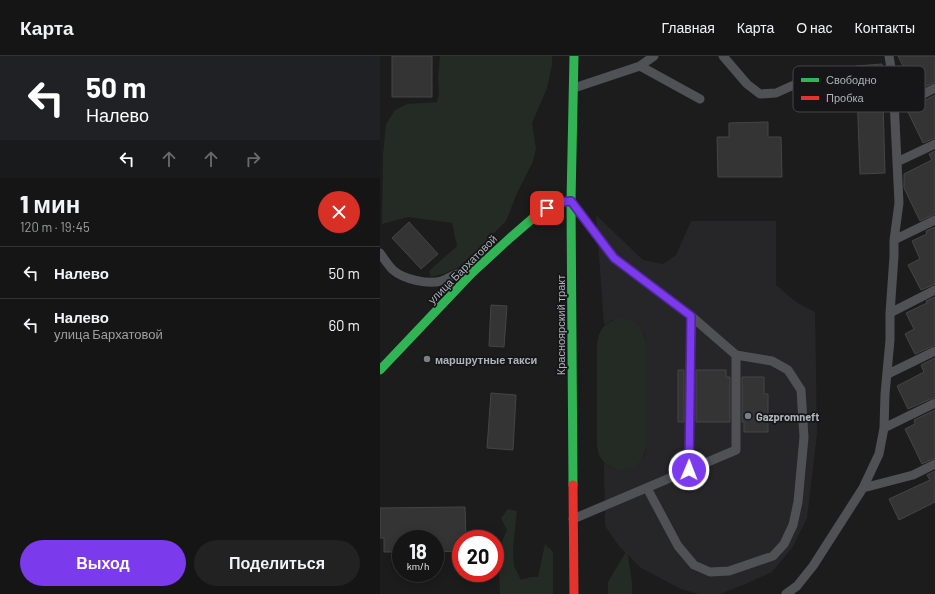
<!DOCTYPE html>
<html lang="ru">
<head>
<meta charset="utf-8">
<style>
	body { margin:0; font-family:Barlow,sans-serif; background:#222; color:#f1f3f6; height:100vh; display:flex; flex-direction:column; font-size:15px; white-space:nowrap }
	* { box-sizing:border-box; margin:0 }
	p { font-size:13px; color:#9d9fa0 }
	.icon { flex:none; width:22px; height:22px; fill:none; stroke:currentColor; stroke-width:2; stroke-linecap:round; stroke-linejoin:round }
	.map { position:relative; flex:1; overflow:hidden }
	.details { display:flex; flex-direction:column; background:#151515; width:380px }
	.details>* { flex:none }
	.hud { background:#202124; color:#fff; overflow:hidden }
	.speed { position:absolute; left:12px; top:474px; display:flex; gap:8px; font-size:20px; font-weight:700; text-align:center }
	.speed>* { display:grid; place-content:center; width:52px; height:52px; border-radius:50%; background:#151515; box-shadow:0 2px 10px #0003,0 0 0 1px #343434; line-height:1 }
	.speed small { font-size:10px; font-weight:400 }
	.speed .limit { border:6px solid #d22; background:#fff; color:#111 }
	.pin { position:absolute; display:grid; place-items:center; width:34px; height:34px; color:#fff; margin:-17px; border-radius:8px; box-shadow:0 2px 6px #0006 }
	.me { position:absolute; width:44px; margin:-22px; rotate:1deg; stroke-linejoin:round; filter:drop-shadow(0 0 3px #0008) }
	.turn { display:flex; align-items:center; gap:14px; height:84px; padding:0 20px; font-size:18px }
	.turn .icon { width:52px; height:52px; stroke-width:2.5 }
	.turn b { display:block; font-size:28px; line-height:34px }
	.lanes { display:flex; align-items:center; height:38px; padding:0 20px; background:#0003; justify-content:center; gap:20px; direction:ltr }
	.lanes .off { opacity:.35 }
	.round { display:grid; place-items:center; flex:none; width:42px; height:42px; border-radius:21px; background:#222 }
	.summary { display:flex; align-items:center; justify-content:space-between; height:68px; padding:0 20px }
	h1 { font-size:24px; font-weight:800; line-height:30px }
	.primary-button { display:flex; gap:8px; margin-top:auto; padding:8px 20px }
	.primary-button a { flex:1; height:46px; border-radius:24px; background:#7c3aed; color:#fff; font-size:16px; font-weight:800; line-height:46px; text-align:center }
	.primary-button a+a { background:#222; color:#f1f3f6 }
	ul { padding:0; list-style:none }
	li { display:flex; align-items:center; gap:12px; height:52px; padding:0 20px; border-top:1px solid #343434 }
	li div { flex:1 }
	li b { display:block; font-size:15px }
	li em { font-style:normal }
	header { display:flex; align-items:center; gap:24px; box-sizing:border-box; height:56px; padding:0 20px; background:#151515; border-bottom:1px solid #343434 }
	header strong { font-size:19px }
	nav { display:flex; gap:22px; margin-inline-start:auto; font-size:14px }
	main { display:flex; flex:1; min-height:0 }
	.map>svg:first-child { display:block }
	.built { fill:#262628 }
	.green { fill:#242b25 }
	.building { fill:#343434; stroke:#444548 }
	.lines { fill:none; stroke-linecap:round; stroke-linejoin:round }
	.lane { stroke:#505155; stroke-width:9 }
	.fast { stroke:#30b455; stroke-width:9 }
	.jam { stroke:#e5322d; stroke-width:9 }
	.route-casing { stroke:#51269a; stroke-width:10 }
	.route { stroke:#7c3aed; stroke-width:7 }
	.poi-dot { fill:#7b7e84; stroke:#161618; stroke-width:1.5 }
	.labels { text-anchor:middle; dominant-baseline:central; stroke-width:3.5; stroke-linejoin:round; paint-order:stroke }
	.street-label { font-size:11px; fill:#aeb3bc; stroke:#161618 }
	.poi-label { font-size:11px; font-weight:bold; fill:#aeb3bc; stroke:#161618; text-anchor:start }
	.key { fill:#161618; stroke:#444549; stroke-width:1 }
	.key-label { font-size:11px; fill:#aeb3bc }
</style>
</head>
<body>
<header>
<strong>Карта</strong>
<nav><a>Главная</a><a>Карта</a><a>О нас</a><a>Контакты</a></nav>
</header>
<main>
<section class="details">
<div class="hud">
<div class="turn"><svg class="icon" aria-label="left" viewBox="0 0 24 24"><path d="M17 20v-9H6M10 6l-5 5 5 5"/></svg><div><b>50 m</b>Налево</div></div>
<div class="lanes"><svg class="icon" aria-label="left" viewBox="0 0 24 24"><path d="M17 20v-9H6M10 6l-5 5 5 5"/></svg><svg class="icon off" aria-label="ahead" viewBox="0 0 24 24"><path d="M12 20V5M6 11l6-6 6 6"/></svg><svg class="icon off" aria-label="ahead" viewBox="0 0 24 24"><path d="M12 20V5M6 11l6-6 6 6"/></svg><svg class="icon off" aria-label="right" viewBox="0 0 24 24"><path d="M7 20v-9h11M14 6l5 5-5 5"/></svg></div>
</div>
<div class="summary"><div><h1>1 мин</h1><p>120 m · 19:45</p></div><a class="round" style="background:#d93025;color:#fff"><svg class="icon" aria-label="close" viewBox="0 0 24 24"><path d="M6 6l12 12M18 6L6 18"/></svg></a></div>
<ul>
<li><svg class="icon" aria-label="left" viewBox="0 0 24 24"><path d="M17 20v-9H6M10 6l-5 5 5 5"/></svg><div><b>Налево</b></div><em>50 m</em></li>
<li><svg class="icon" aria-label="left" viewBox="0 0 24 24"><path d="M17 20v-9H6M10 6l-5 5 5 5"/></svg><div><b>Налево</b><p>улица Бархатовой</p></div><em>60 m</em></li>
</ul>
<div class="primary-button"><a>Выход</a><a>Поделиться</a></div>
</section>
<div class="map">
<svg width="555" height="538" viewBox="0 0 555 538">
	<rect width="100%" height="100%" fill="#1c1c1c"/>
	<path class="built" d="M 216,159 L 263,204 L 283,208 L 296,199 L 311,165 L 396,165 L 396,229 L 416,246 L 435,256 L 437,378 L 427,462 L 412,492 L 392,516 L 363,529 L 340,538 L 318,538 L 301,533 L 261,512 L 239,490 L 225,470 L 224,407 L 232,412 L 259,407 L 265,399 L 266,389 L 266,287 L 264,277 L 232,264 L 224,269 Z"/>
	<path class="green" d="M 60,0 L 172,0 L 172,9 L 167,32 L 152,67 L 156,93 L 153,105 L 137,137 L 126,165 L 81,210 L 63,218 L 51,221 L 49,215 L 77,190 L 72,167 L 28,161 L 2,168 L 3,98 L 6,68 L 15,54 L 27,48 L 57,46 L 59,38 L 58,22 Z
		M 242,262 C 257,265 263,271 266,287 L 266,390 C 265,396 264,402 259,407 C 247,419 226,414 219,399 C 218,396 218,392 217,390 L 217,287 C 220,271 226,265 242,262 Z
		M 128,453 L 137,455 L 133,492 L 134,510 L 141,524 L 151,521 L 158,521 L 165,488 L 173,496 L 173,538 L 120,538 L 119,513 L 122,485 L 127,474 L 121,462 Z
		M 247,494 L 252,526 L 252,538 L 228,538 L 228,526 Z"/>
	<path class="building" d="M 12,0 L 52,0 L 52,41 L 12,41 Z
		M 518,0 L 555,0 L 555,26 L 536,35 Z
		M 502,8 L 505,117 L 480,118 L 476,10 Z
		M 555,39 L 555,82 L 543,87 L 527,54 Z
		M 388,66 L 388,81 L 401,81 L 402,121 L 338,121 L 337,81 L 349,81 L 349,67 Z
		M 555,95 L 555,158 L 540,165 L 524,132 L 524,118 L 552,104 L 549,98 Z
		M 29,166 L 58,198 L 41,213 L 12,182 Z
		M 555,171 L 555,228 L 541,234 L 528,209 L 540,203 L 532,185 L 547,178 L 546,175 Z
		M 555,241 L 555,289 L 535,298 L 525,278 L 534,273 L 526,257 L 547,247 L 546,245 Z
		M 111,249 L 127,250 L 124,291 L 109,290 Z
		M 555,302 L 555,341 L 528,353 L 517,330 L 544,316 L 541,309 Z
		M 298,314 L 304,314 L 304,366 L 298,366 Z
		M 316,314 L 346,314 L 346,321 L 350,321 L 350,366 L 316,366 Z
		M 362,321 L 384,321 L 384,338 L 388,338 L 388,376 L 364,376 L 364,366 L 362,366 Z
		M 111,337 L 136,339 L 133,394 L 107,392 Z
		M 555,354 L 555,402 L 542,408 L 525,373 L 535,368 L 534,364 Z
		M 555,415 L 555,446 L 519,464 L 509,443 L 550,424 L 547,419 Z
		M 85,451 L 86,483 L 81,483 L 81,495 L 55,496 L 55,483 L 21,483 L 21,496 L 4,496 L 4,482 L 0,482 L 0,452 Z"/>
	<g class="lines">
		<path class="lane" d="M 343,0 L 367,28 L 380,38 L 396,37 L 416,28
			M 260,10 L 320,43
			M 194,32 L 260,10 L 274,0
			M 515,53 L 555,32
			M 517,106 L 555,88
			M 514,184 L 555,164
			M 0,197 C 4,203 8,209 13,214 C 23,223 48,229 61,225 C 70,222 78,215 87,216
			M 510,257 L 555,234
			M 508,318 L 555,295
			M 504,372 L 555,347
			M 309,414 L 311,260
			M 267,432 L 298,490 L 314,509 L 330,516 L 349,515 L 393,500 L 404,488 L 413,469 L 418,446 L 424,381 L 421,334 L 408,314 L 392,305 L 356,299
			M 483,432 L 533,419 L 555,408
			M 193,463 L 356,394 L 356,299 L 311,260 L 234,202 L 195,151
			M 406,538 L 417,530 L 433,510 L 483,432 L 499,398 L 504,372 L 505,338 L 510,284 L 510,257 L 514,200 L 514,184 L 519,147 L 513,24 L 509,0"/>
		<path class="fast" d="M 0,314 L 92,217 L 130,182 L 160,156 L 174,147 L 191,145
			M 193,429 L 191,145 L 194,0"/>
		<path class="jam" d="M 193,429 L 194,538"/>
	</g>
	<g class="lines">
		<defs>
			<path id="route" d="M 167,152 L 174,147 L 191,145 L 234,202 L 311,260 L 309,414"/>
		</defs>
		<use href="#route" class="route-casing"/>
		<use href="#route" class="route"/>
	</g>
	<g class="poi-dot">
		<circle cx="47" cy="303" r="4"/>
		<circle cx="368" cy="360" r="4"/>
	</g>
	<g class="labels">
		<g class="street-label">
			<text transform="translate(82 213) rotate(-45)">улица Бархатовой</text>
			<text transform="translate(180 269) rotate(-90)">Красноярский тракт</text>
		</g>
		<g class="poi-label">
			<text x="55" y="303">маршрутные такси</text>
			<text x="376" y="360">Gazpromneft</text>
		</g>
	</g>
	<rect x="413" y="10" width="132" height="46" rx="6" class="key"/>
	<rect x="421" y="22" width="18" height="4" fill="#30b455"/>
	<rect x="421" y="40" width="18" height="4" fill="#e5322d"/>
	<g class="key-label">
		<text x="446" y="28">Свободно</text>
		<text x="446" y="46">Пробка</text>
	</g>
</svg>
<div class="speed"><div>18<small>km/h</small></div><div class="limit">20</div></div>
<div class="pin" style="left:167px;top:152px;background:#d93025"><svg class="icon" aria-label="arrive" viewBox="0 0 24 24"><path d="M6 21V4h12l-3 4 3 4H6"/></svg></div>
<svg class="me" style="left:309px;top:414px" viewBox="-20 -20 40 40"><circle r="17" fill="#7c3aed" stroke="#fff" stroke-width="3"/><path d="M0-11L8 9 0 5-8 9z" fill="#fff"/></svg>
</div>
</main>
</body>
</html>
